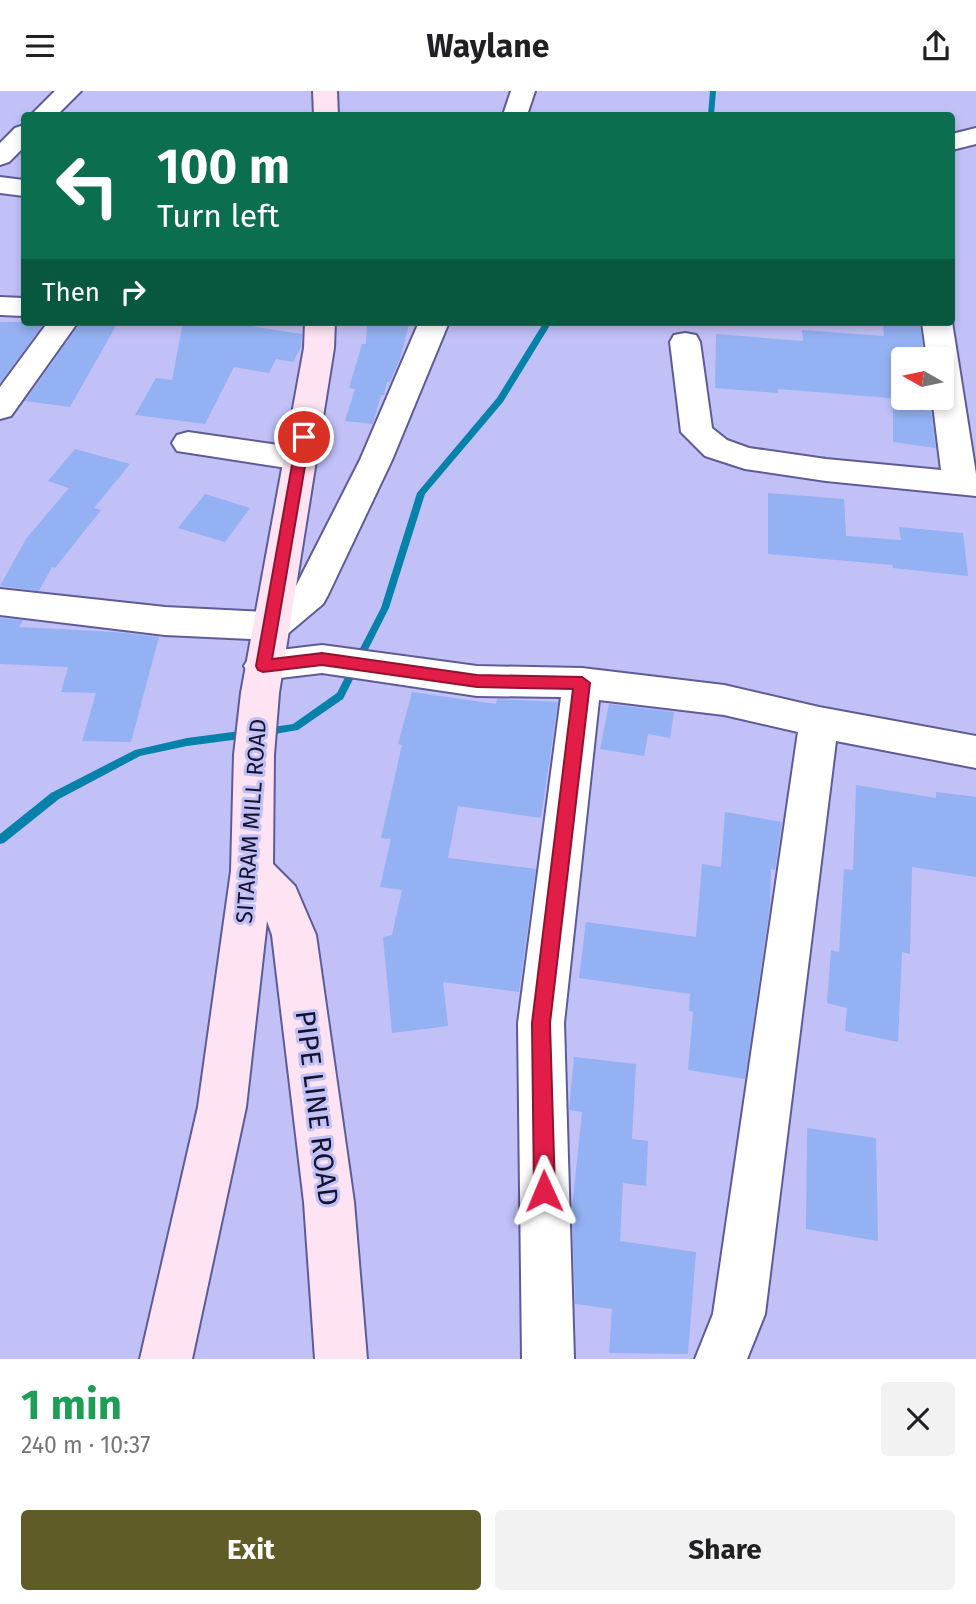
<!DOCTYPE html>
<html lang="en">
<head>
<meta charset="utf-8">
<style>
	body { margin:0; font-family:"Fira Sans",sans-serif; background:#f2f2f2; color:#202124; height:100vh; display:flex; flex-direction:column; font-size:26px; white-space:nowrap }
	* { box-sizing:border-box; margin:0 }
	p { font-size:23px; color:#757577 }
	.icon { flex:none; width:38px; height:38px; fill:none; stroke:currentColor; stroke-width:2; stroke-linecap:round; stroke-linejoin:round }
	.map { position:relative; height:1268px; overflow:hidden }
	.panel { display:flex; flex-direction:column; background:#fff; flex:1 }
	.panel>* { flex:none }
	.hud { position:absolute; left:21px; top:21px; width:934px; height:214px; border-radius:7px; box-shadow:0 4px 10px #0003; background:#0b6e4f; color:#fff; overflow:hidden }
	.needle { width:46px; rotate:279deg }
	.buttons { position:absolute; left:891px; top:256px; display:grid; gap:14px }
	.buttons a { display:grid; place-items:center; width:63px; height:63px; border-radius:7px; background:#fff; box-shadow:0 4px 10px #0003; font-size:35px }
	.pin { position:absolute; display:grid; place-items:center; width:60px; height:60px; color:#fff; margin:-30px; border:4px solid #fff; border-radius:50%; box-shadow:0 2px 7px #0007 }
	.me { position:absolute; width:77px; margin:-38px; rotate:359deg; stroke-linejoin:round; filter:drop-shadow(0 0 5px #0008) }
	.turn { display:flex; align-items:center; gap:24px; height:147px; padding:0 21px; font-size:32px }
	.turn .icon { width:91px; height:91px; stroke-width:2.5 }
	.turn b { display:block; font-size:49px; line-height:60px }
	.then { display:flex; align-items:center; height:66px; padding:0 21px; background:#0003; gap:14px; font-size:26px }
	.round { display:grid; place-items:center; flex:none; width:74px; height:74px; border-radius:7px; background:#f2f2f2 }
	.summary { display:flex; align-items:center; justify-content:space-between; height:119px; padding:0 21px }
	h1 { font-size:42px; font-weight:700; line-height:52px; color:#1e9e55 }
	.button { display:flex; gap:14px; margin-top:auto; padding:14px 21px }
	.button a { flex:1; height:80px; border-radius:7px; background:#605c28; color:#fff; font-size:28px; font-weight:700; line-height:80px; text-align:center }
	.button a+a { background:#f2f2f2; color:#202124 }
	header { display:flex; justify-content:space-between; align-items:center; height:91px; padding:0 21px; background:#fff; font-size:32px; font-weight:700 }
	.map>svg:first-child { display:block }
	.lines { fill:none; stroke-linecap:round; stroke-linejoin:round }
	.stream { fill:#0681a9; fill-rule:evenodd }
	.building { fill:#93b1f3 }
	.street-casing { stroke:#5e5b98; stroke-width:4 }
	.secondary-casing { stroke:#5e5b98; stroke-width:4 }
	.street { fill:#fff; fill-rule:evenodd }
	.secondary { fill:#fee4f2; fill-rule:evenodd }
	.route { fill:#e11d48; stroke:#92132f; stroke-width:2 }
	.labels { text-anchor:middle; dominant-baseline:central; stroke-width:6; stroke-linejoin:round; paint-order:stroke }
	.street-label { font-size:23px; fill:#15132c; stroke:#c1c1f8 }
	.near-street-label { font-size:28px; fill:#15132c; stroke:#c1c1f8 }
</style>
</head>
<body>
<header><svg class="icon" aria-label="menu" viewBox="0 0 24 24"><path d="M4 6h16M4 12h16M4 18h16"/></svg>Waylane<svg class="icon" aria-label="share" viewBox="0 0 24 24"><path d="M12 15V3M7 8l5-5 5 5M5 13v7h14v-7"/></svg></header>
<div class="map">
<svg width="976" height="1268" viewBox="0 0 976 1268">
	<rect width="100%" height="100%" fill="#c1c1f8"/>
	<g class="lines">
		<path class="stream" d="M 710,0 L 716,0 L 714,24 L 708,24 Z
			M 544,231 L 552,231 L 503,311 L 425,403 L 389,517 L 343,608 L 298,639 L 263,645 L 260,644 L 258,641 L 260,638 L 293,633 L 337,602 L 381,517 L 417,402 L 497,307 Z
			M 248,639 L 251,640 L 253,643 L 251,646 L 248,647 L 187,655 L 140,665 L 59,708 L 4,752 L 0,753 L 0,743 L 51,702 L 135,659 L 187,647 Z"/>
	</g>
	<path class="building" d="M 0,231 L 45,231 L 0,292 Z
		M 81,231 L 118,231 L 70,316 L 25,310 Z
		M 183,231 L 225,231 L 302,243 L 301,256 L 293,271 L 276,268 L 269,282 L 234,276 L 205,333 L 135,324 L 156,287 L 172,289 Z
		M 883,231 L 920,231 L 924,268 L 903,268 L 903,308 L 778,298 L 778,302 L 715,297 L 716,243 L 803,250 L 802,239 L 884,245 Z
		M 367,233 L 409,233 L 400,268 L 390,291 L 387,291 L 384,304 L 381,304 L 373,333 L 345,330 L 355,298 L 349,297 L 362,253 L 366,253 Z
		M 893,315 L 931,320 L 936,357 L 893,351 Z
		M 75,358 L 130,373 L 94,417 L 101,419 L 55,477 L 52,476 L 39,500 L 0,495 L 26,448 L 69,397 L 48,390 Z
		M 768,402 L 844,408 L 846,445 L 901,449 L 899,436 L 963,442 L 968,485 L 893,477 L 893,474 L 768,463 Z
		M 205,403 L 250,417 L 225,451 L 178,437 Z
		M 0,527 L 23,529 L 19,536 L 115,541 L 159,546 L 131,651 L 82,650 L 96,602 L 61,601 L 68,576 L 0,573 Z
		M 412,601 L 496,613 L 497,608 L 558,611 L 541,727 L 458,715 L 448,767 L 536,778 L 519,901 L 443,891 L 448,935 L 392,942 L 383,846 L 392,844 L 402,799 L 380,796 L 391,748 L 381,747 L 402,654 L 398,653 Z
		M 609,613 L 674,621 L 670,647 L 648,643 L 644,665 L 600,658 Z
		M 856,694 L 936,707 L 936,701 L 976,706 L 976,786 L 912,776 L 910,863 L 902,861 L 898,951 L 845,940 L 847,917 L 827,912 L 831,859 L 839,861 L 844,778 L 853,779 Z
		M 725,721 L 782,731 L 775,779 L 771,778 L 770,815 L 745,988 L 688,979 L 693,921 L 689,920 L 690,903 L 579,887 L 586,831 L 696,846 L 702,773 L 721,776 Z
		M 574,966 L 636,973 L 632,1048 L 648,1050 L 646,1095 L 623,1092 L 620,1150 L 696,1161 L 688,1263 L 609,1262 L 612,1218 L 575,1213 L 572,1119 L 582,1021 L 569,1019 Z
		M 807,1037 L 876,1047 L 878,1150 L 806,1138 Z"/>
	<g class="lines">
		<defs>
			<path id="street" d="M 55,0 L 81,0 L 57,24 L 31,24 Z
				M 511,0 L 535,0 L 527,24 L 503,24 Z
				M 24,34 L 24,56 L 9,71 L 0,74 L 0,52 L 15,37 Z
				M 976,37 L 976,53 L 952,59 L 952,43 Z
				M 0,86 L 24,89 L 24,105 L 0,102 Z
				M 0,206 L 24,207 L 24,225 L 0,224 Z
				M 48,231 L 78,231 L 11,325 L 0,328 L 0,296 Z
				M 419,231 L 449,231 L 392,369 L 328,504 L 323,513 L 285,545 L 272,549 L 165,544 L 0,524 L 0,498 L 165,516 L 265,521 L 296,495 L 360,369 Z
				M 922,231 L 952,231 L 976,383 L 976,405 L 826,390 L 745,378 L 705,365 L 681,341 L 670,251 L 674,244 L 685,242 L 696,244 L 700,251 L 712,337 L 727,349 L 749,357 L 826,368 L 941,379 L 932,306 L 942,306 L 942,268 L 927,268 Z
				M 188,341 L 300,357 L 311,360 L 316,368 L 311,376 L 300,379 L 177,360 L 172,352 L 177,344 Z
				M 322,554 L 477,575 L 582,577 L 724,594 L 819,616 L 976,645 L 976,677 L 836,650 L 765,1223 L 747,1268 L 695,1268 L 713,1223 L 798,641 L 724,624 L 599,609 L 564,932 L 574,1268 L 522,1268 L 518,932 L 561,606 L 477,605 L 322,582 L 263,589 L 250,585 L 244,575 L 250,565 L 263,561 Z"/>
			<path id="secondary" d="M 313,0 L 337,0 L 338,24 L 314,24 Z
				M 305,231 L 335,231 L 334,257 L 279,602 L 274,664 L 273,773 L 295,795 L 316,844 L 354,1111 L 367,1268 L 315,1268 L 304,1111 L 272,844 L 267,830 L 246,1016 L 192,1268 L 140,1268 L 198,1016 L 231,780 L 234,664 L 241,602 L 304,257 Z"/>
		</defs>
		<use href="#street" class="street-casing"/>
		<use href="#secondary" class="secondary-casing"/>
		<use href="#street" class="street"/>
		<use href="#secondary" class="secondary"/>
	</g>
	<path class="route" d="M 304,341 L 310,346 L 272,568 L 322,562 L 477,584 L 582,586 L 590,592 L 550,932 L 555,1100 L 552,1107 L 544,1110 L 537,1107 L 534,1100 L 532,932 L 573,598 L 477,596 L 322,574 L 263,581 L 258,579 L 256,575 L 297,346 Z"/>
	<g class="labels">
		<g class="street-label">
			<text transform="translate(251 730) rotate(-86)">SITARAM MILL ROAD</text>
		</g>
		<g class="near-street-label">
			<text transform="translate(317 1017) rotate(83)">PIPE LINE ROAD</text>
		</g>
	</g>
</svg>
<div class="buttons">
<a><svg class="needle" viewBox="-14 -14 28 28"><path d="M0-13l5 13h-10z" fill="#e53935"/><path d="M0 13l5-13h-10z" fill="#757577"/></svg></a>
</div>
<div class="pin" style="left:304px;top:346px;background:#d93025"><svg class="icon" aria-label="arrive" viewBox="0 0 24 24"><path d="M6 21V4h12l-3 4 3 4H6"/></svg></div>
<svg class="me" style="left:544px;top:1100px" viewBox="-20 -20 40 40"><path d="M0-17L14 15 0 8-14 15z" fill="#e11d48" stroke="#fff" stroke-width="4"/></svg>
<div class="hud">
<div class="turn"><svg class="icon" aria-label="left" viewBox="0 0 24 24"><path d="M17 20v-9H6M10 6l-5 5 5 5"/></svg><div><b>100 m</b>Turn left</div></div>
<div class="then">Then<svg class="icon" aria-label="right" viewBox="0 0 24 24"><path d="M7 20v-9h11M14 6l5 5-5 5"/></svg></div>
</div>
</div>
<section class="panel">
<div class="summary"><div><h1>1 min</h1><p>240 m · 10:37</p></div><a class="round"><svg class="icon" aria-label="close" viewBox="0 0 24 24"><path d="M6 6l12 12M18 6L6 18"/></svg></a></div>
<div class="button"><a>Exit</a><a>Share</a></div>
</section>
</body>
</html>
